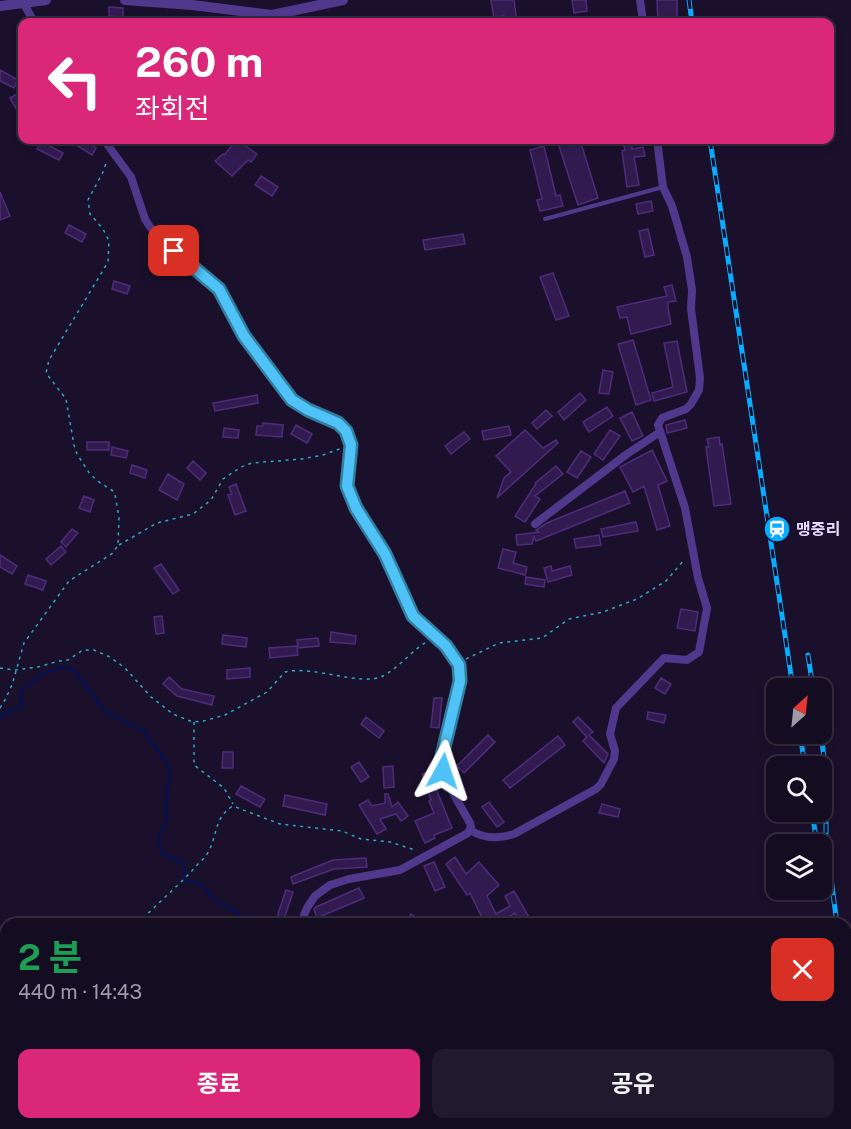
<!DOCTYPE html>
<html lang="ko">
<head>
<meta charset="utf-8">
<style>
	body { margin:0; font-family:"Public Sans","Noto Sans KR",sans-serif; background:#211a2e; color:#f1f3f6; height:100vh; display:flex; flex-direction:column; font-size:22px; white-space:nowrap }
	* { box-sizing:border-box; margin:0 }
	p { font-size:20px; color:#9d9ba5 }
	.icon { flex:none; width:33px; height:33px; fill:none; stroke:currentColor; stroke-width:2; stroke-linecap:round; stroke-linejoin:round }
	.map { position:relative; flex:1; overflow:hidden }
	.details { position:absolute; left:0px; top:918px; width:852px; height:212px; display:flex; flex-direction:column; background:#140c21; border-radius:18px 18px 0 0; box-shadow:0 3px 9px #0003,0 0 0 2px #332c3f }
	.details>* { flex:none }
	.top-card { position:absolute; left:18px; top:18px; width:816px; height:126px; border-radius:12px; box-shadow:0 3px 9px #0003,0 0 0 2px #332c3f; background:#db2777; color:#fff; overflow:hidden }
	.needle { width:39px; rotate:27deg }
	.controls { position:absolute; left:766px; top:678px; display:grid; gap:12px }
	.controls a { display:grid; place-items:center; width:66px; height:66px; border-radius:12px; background:#140c21; box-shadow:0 3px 9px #0003,0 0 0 2px #332c3f; font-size:30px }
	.pin { position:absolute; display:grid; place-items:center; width:51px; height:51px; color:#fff; margin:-26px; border-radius:12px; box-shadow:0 3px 9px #0006 }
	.me { position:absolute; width:66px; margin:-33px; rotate:5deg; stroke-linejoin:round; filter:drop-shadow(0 0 4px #0008) }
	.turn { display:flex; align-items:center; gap:21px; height:126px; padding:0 18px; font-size:27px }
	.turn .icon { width:78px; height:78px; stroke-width:2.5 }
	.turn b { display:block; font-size:42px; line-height:51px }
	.round { display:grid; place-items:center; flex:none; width:63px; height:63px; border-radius:12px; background:#211a2e }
	.headline { display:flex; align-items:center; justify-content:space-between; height:102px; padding:0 18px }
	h1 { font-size:36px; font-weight:700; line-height:45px; color:#1e9e55 }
	.cta { display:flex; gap:12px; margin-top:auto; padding:12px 18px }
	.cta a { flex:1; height:69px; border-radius:12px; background:#db2777; color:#fff; font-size:24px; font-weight:700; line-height:69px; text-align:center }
	.cta a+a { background:#211a2e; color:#f1f3f6 }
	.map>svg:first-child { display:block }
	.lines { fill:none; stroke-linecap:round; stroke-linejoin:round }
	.stream { stroke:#08114c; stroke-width:3 }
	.building { fill:#311b4e; stroke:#4e2c7b; stroke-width:1.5 }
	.path { stroke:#2ba9c3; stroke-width:1.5; stroke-dasharray:3 4.5; stroke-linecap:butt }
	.service { stroke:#50398d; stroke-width:4 }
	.minor { stroke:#50398d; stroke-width:8 }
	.tertiary { stroke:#50398d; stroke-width:10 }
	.rail-casing { stroke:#07adff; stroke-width:5 }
	.rail { stroke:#1b102c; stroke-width:3; stroke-dasharray:9; stroke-linecap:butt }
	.route-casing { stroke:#337fa1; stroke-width:15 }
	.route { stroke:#4fc3f7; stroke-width:10 }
	.labels { text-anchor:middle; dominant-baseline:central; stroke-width:6; stroke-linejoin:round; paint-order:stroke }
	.poi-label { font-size:16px; font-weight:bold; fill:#e7dbff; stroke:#1b102c; text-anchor:start }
</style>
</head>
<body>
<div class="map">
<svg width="851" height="1129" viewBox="0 0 851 1129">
	<rect width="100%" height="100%" fill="#1b102c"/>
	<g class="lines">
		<path class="stream" d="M 0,717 L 20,707 L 22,703 L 20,696 L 22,690 L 44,673 L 63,667 L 74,670 L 106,712 L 144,731 L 167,763 L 170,772 L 167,792 L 167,822 L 160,832 L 159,847 L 163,854 L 184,863 L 185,880 L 201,884 L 214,899 L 239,914 L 246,924"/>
	</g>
	<path class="building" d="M 491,0 L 514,0 L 517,22 L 505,22 L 504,16 L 494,18 Z
		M 572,0 L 586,0 L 587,11 L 574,13 Z
		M 657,0 L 677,0 L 677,22 L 658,22 Z
		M 109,7 L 123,8 L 123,17 L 109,16 Z
		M 0,70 L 18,80 L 14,88 L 0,81 Z
		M 19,93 L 22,100 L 22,119 L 10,98 Z
		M 68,140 L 84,140 L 96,148 L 92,155 Z
		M 237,140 L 257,154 L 251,162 L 248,160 L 232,176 L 215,161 L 223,154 L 224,155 Z
		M 557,140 L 580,140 L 598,198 L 578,205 Z
		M 623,140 L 631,140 L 632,149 L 643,147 L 645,156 L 634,157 L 639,185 L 627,187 L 622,151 L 625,150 Z
		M 41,141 L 63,153 L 59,160 L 37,149 Z
		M 544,146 L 556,196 L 560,195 L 563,206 L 540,211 L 537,200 L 542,199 L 530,150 Z
		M 261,176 L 278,187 L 272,196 L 255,185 Z
		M 0,192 L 10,216 L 0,220 Z
		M 651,201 L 653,211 L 638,214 L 636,204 Z
		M 69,225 L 86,234 L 82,242 L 65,233 Z
		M 648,229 L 654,255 L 645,257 L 639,231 Z
		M 463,234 L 465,244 L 425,250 L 423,240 Z
		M 553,273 L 569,316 L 556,320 L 540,277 Z
		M 114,281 L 130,286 L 127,294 L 112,289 Z
		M 672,285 L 676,301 L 668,302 L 668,308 L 671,324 L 631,334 L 627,317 L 620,318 L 617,307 L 667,296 L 664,287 Z
		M 633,340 L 651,400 L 636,405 L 618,344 Z
		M 677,341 L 687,392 L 654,401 L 652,393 L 673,387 L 664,343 Z
		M 603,370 L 613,372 L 609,394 L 599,393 Z
		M 580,393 L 586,400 L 564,420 L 558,412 Z
		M 257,395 L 258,403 L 215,411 L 213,403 Z
		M 607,407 L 613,416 L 589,432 L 583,422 Z
		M 546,410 L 552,416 L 537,429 L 532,423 Z
		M 632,412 L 643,436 L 632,441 L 620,418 Z
		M 685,420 L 687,428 L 667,433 L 666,425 Z
		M 263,423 L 283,425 L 282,437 L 256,435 L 257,426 L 263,426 Z
		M 296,425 L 312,434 L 307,443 L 291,434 Z
		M 509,426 L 511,435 L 484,440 L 482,431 Z
		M 224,428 L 239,430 L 238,438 L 223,437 Z
		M 525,430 L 543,448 L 556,440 L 558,443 L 497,498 L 504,478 L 511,472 L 496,456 Z
		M 610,430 L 620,436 L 603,460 L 594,454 Z
		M 464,432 L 470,439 L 451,454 L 445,446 Z
		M 719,437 L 720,445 L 722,444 L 731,504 L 714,506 L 706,447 L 709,447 L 707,439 Z
		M 87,442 L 109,442 L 109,450 L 87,450 Z
		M 112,447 L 128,451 L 126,458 L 111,455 Z
		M 652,450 L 667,481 L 658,485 L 670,526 L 657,530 L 644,486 L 633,492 L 620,467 Z
		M 581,451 L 591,457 L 577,478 L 567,472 Z
		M 193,461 L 206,473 L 200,480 L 187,468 Z
		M 132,465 L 147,470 L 145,478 L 130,473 Z
		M 556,466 L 563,474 L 535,496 L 540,499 L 525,522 L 515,516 L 536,484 L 535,483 Z
		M 168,474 L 184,484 L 177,500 L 159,490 Z
		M 236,484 L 246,511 L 235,515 L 228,495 L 232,494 L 229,487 Z
		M 625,491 L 630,503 L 536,541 L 534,537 L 532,544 L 517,545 L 516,535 L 539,532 L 536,530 L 547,523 Z
		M 84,496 L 94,500 L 90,512 L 79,508 Z
		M 636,522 L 638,531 L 603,537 L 601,529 Z
		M 72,529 L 78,533 L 66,547 L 61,542 Z
		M 599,535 L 601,545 L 576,548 L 574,539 Z
		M 61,546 L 66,552 L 51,565 L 46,559 Z
		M 503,549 L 516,552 L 513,563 L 527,567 L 525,575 L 498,568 Z
		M 0,555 L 17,566 L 12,574 L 0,567 Z
		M 161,564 L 179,590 L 173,594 L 154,568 Z
		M 551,566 L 552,571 L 570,566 L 572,575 L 548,582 L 544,568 Z
		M 28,575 L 46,581 L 43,590 L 25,584 Z
		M 526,577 L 545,580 L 544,587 L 525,584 Z
		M 681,609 L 698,612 L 695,631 L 677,628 Z
		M 162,616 L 164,633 L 156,634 L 154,617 Z
		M 331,632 L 356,636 L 355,644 L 330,642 Z
		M 223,635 L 247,638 L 246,647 L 222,644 Z
		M 318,638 L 319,646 L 298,648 L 297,640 Z
		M 297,646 L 298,655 L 270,658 L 269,648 Z
		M 250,668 L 250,677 L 227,679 L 227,670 Z
		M 169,677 L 182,689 L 214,696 L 212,705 L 177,696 L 163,684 Z
		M 661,678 L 671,684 L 665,694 L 655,688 Z
		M 434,698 L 442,698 L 439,728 L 431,727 Z
		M 648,712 L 666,715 L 664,723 L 647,719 Z
		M 366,717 L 384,731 L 379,738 L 361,724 Z
		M 578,717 L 593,732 L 589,735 L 608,754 L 604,763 L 583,741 L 587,737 L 573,722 Z
		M 488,735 L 495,742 L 464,773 L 457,766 Z
		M 558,736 L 565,745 L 510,788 L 503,780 Z
		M 223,752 L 233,752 L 233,768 L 222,768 Z
		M 359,762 L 369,777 L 361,782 L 351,767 Z
		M 393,766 L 394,787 L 384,788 L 383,767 Z
		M 430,771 L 435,784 L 426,785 L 422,774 Z
		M 241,786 L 265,799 L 260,807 L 236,794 Z
		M 435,786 L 452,828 L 434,835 L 435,838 L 425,843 L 415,821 L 434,813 L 429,801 L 431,800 L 427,789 Z
		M 385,794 L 388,794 L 392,807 L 398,802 L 408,816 L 401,821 L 396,814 L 380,819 L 386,829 L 377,834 L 359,805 L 368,800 L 372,806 L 385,803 Z
		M 285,795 L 327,804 L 325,815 L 283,806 Z
		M 489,802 L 504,822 L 497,827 L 482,807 Z
		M 602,804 L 620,809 L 618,817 L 599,813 Z
		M 455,857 L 466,874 L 479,862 L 499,885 L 487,896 L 496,914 L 510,906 L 505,896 L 514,891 L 530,919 L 521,924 L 515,913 L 496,924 L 485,924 L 470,893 L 467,895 L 446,864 Z
		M 366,858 L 367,867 L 334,869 L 293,884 L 291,877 L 333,860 Z
		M 434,862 L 445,887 L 435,891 L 424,866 Z
		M 359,888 L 364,898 L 317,918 L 314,909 L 316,907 Z
		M 286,890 L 293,892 L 284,919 L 277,917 Z
		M 411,914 L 425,924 L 404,924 Z"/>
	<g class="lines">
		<path class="path" d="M 119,545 L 157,523 L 193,514 L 211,500 L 223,479 L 241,467 L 252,463 L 302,459 L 323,455 L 342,448
			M 466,659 L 499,643 L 542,638 L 569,619 L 603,612 L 637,599 L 666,581 L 685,559
			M 0,668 L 15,670 L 38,667 L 59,661 L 68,660 L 83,650 L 94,650 L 110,657 L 125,668 L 151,697 L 173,714 L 190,721 L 200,722 L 225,715 L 267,692 L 285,672 C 313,665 362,687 383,676 C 400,667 412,650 428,641
			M 0,708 L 5,700 L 12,685 L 24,643 L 69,581 L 113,553 L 118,545 L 119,517 L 115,495 L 113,491 L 99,482 L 90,474 L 77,454 L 74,445 L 66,399 L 46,373 L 49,360 L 108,262 L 109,241 L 103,229 L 90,214 L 88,200 L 103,172 L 107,160
			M 194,722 L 194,765 L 224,788 L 233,804
			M 138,924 C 157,903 179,886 198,864 C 201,861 205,858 207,854 C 218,837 213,818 233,806 L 280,824 L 342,831 L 361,839 L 390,842 L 415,850
			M 0,952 L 6,954
			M 0,1104 L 6,1102
			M 85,1129 L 86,1124"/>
		<path class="service" d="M 545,219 L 663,187"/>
		<path class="minor" d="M 640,0 L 643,22
			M 24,4 L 34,22
			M 104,140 L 131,177 L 145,219 L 150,227 L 174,251 L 219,289 L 244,336 L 286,393 L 299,405 L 338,423 L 346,431 L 351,445 L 347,486 L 356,508 L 385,554 L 413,616 L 446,646 L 458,665 L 461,673 L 458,696 L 442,763 L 453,793 L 470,823 L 471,827 L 468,833 L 400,870 L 349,879 L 330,885 L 315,896 L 307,908 L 304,915 L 305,924
			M 535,524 L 627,454 L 660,432
			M 470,830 C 484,839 499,839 514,834 L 596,789 L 601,784 L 614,759 L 615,751 L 610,734 L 616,708 L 664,658 L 687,660 L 699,652 L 707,608 L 698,578 L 685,508 L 658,425 L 662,418 L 686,409 L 691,404 L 699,390 L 700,378 L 691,309 L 692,290 L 687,257 L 672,206 L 663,187 L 657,140"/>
		<path class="tertiary" d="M 125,0 L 192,5 L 272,15 L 343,0
			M 0,6 L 46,0"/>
		<defs>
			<path id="rail" d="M 689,0 L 692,22
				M 710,140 L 793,688
				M 808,655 L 813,688
				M 800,734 L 805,766
				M 821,734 L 826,774 L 826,840 L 837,924
				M 812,812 L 817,844
				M 846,981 L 851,1011
				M 846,1066 L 851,1102"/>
		</defs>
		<use href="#rail" class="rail-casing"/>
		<use href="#rail" class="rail"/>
	</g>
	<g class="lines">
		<defs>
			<path id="route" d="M 174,251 L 219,289 L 244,336 L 292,400 L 308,410 L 338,423 L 346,431 L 351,445 L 347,486 L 356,508 L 385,554 L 413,616 L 446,646 L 459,665 L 460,681 L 442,756 L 443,771"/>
		</defs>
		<use href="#route" class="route-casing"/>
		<use href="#route" class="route"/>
	</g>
	<defs>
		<symbol id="station-disc" viewBox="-11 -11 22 22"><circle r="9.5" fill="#07adff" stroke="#1b102c"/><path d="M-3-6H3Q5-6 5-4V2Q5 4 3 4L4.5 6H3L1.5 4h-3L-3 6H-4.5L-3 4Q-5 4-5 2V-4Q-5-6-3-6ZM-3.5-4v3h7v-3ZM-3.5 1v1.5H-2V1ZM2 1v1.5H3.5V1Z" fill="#fff"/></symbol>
	</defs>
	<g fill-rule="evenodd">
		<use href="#station-disc" x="762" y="514" width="30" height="30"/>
	</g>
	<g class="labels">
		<g class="poi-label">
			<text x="796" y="529">맹중리</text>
		</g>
	</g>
</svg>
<div class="controls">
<a><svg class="needle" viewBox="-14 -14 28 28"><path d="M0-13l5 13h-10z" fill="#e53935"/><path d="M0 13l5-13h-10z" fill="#9d9ba5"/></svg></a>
<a><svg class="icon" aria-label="search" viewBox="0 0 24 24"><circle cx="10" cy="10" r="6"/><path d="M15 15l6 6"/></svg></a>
<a><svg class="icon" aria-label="layers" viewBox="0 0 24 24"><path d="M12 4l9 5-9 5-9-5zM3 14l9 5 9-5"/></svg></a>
</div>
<div class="pin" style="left:174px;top:251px;background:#d93025"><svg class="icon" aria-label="arrive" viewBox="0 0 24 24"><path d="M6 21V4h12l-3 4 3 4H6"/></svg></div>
<svg class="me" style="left:443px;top:771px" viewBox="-20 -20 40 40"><path d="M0-17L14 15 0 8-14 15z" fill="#4fc3f7" stroke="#fff" stroke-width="4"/></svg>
<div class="top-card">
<div class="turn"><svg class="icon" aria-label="left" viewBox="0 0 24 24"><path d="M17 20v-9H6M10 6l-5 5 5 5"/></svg><div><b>260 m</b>좌회전</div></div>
</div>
<section class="details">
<div class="headline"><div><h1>2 분</h1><p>440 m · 14:43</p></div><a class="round" style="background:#d93025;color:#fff"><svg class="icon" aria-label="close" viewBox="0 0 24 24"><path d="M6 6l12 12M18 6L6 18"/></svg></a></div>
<div class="cta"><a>종료</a><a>공유</a></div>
</section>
</div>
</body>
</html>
